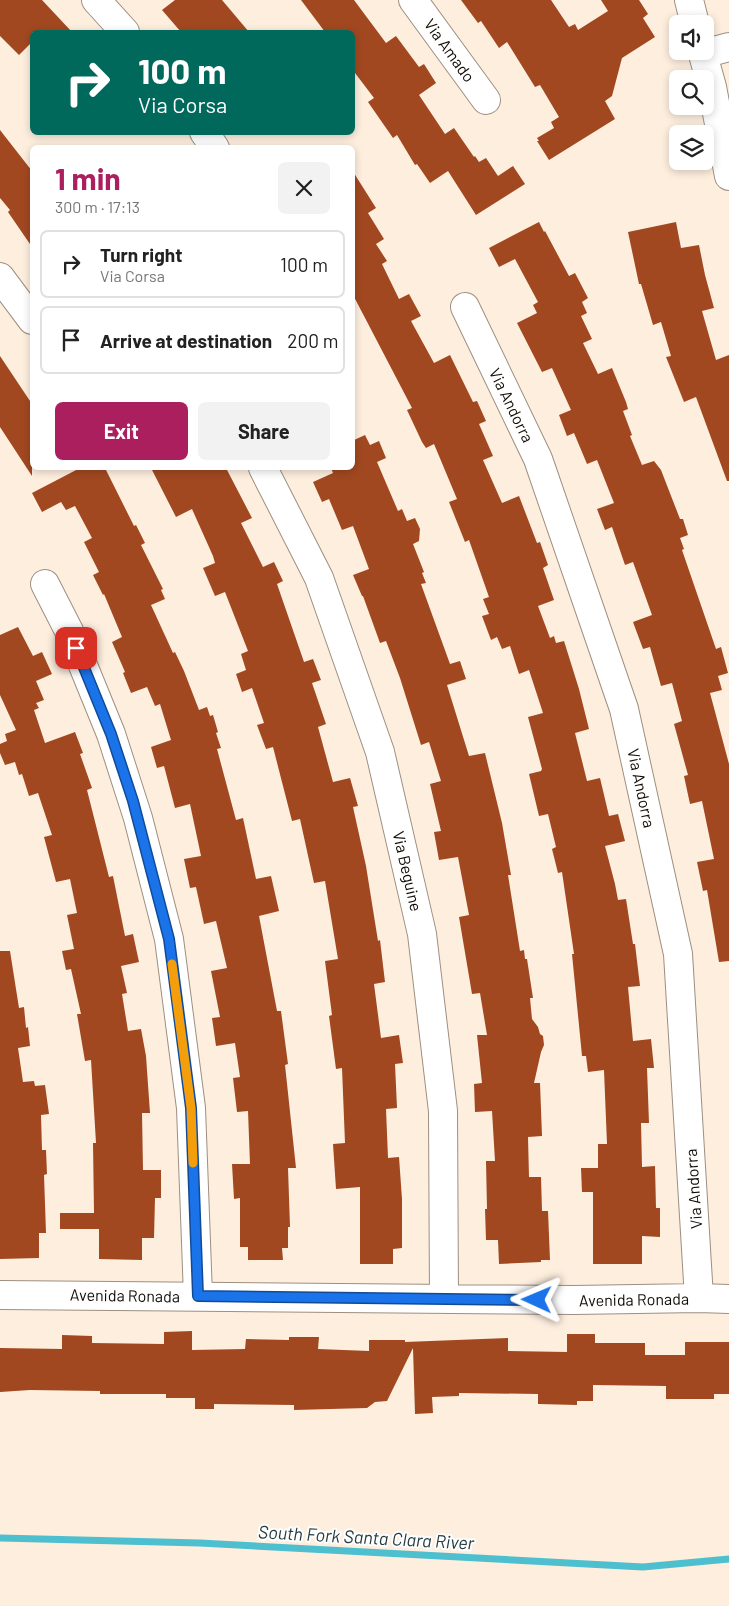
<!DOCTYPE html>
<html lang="en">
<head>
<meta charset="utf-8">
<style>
	body { margin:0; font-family:Barlow,sans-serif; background:#f2f2f2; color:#222; height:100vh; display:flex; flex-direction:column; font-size:19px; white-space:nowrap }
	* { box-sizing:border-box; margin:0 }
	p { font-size:16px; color:#767676 }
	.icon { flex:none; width:28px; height:28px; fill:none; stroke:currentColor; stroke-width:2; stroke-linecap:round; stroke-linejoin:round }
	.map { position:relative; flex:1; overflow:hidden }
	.panel { position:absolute; left:30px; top:145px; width:325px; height:325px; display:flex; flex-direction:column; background:#fff; border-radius:8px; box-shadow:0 2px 8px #0003 }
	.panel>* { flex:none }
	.guide { position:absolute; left:30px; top:30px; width:325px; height:105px; border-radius:8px; box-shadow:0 2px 8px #0003; background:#00695c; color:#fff; overflow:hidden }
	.buttons { position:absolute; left:669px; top:15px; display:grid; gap:10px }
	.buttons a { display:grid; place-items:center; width:45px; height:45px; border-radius:8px; background:#fff; box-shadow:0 2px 8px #0003; font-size:25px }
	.pin { position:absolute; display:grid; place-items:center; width:42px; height:42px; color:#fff; margin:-21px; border-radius:10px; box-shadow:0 2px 8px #0006 }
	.me { position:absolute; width:55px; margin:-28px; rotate:271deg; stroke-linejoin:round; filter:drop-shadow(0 0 4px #0008) }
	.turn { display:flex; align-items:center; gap:18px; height:105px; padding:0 25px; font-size:22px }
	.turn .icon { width:65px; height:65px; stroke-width:2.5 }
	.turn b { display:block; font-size:35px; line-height:42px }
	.round { display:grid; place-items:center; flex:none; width:52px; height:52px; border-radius:8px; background:#f2f2f2 }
	.head { display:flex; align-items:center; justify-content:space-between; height:85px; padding:0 25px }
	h1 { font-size:30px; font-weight:700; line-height:38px; color:#ac1f5e }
	.action { display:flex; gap:10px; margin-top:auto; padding:10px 25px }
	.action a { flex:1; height:58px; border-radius:8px; background:#ac1f5e; color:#fff; font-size:20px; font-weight:700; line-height:58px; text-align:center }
	.action a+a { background:#f2f2f2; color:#222 }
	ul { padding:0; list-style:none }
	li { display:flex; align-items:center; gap:15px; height:68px; margin:0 10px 8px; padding:0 15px; border:2px solid #e0e0e0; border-radius:8px }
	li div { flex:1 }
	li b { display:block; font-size:19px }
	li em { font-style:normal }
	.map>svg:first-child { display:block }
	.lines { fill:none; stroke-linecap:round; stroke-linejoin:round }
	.stream { stroke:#4ebfce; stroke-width:7 }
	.building { fill:#a14820 }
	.minor-casing { stroke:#9d8f81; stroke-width:30 }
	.minor { stroke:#fff; stroke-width:28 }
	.route-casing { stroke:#114b97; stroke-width:12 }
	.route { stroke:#1a73e8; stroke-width:9 }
	.slow { stroke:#f59e0b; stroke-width:9 }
	.labels { text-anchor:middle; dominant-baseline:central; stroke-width:4; stroke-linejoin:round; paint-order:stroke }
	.street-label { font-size:16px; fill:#100b06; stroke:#fefefe }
	.water-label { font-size:18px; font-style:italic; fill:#233c40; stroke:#fefefe }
</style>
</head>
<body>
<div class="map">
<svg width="729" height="1606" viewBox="0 0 729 1606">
	<rect width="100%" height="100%" fill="#fdeede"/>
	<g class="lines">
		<path class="stream" d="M 0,1538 L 200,1543 L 643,1567 L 729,1559"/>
	</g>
	<path class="building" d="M 0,0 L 42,0 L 72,32 L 32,32 L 32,42 L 19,55 L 0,36 Z
		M 175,0 L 222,0 L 249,32 L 181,32 L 162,10 Z
		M 301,0 L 354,0 L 386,43 L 396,36 L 419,67 L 424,64 L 436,83 L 419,95 L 445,134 L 454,128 L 474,157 L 475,156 L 479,162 L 486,158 L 498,176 L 513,166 L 525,184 L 476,215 L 448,171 L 430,183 L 417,164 L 415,165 L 397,135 L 393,138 L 368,102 L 374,98 L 352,69 L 352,32 L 325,32 Z
		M 461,0 L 551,0 L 569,27 L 575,24 L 578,30 L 608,11 L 601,0 L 639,0 L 648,14 L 643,18 L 655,37 L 622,58 L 612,96 L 605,101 L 615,119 L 549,160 L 537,141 L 539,141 L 537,138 L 554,128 L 551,122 L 559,117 L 540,85 L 535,87 L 507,42 L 499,48 L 481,21 L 478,23 Z
		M 0,130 L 32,171 L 32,247 L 8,212 L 10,210 L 0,198 Z
		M 352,170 L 376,208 L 368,213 L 384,239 L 376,244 L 387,261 L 382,264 L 399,299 L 409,294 L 421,316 L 411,321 L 434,363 L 450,355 L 473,402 L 477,401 L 486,421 L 479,424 L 493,456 L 483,460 L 502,503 L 519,496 L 537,543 L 540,542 L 548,565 L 543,568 L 554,600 L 538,606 L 550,638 L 554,636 L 556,643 L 564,641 L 579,689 L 589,729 L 575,733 L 587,781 L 600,778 L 609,816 L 618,814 L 625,841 L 605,846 L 615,884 L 618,900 L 626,899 L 633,944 L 635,944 L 640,986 L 628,987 L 633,1041 L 651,1039 L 654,1068 L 647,1068 L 649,1123 L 641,1123 L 642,1167 L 655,1166 L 656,1208 L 660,1208 L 660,1237 L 642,1236 L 642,1264 L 593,1264 L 593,1192 L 582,1192 L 581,1168 L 598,1168 L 598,1144 L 607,1144 L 604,1070 L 588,1072 L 586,1056 L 582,1056 L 572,954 L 574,954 L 562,872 L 558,873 L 552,849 L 556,847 L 548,814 L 539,816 L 529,774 L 541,771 L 542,769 L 528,717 L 543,713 L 529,670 L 519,674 L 510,646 L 502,649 L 497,637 L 491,640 L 482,616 L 489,614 L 483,599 L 489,597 L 469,540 L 465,542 L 449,502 L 457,499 L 434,444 L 426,448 L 422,442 L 407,410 L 412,408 L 352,293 Z
		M 539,222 L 544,232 L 545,231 L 569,276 L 575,273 L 588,298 L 582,302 L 587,313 L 581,316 L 592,339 L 583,343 L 598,374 L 612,368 L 626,402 L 628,409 L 623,411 L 632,435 L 630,436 L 642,465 L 654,461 L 661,470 L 680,519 L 683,519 L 688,535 L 680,538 L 684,549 L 682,550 L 716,649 L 721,647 L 728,673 L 718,676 L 722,690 L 710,693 L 729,764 L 729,961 L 719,962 L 707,890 L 703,891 L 697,862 L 714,859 L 702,801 L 690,804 L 684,776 L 688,775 L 674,724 L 682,721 L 672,683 L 661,686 L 650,647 L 643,649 L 633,622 L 652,615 L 633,562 L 625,565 L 612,527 L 605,530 L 597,509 L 614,503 L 597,460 L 587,464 L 574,433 L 567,436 L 559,415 L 571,410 L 552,368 L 542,372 L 517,323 L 537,313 L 533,305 L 538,302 L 515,259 L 499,267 L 489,248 Z
		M 676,222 L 681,248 L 699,245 L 705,275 L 714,308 L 702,311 L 716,360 L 729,355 L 729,481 L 727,481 L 696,397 L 684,402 L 666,357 L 671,356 L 661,322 L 653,325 L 641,284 L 639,284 L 628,232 Z
		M 0,356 L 32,404 L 32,476 L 0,427 Z
		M 365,435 L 370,445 L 379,441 L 386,458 L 377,462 L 398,511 L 402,509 L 407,521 L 415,518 L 420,529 L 419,541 L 413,544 L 424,572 L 422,573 L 426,583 L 421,584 L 450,664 L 460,661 L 466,679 L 447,685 L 469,756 L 485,753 L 502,823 L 511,875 L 508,875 L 520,951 L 524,950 L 525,959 L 527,959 L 533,998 L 530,998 L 532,1019 L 538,1027 L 540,1034 L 543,1036 L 544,1045 L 541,1052 L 534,1083 L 540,1083 L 542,1136 L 528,1137 L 529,1177 L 541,1177 L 542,1211 L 548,1211 L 550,1260 L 541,1260 L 541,1262 L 499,1264 L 498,1240 L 486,1240 L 485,1209 L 487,1209 L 486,1161 L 495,1161 L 492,1111 L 475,1112 L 474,1084 L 482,1083 L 477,1035 L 487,1035 L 480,993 L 472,994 L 459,917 L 469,915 L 458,857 L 439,860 L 434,832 L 441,831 L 430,784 L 441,781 L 429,742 L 421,745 L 400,678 L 386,641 L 380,643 L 363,596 L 362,596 L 353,575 L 369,569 L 353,526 L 342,530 L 329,499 L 322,502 L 313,482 L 333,473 L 331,468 L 352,468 L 352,441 Z
		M 80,468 L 105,468 L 134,526 L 136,525 L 145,543 L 141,545 L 163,589 L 161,590 L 165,599 L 151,605 L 173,653 L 175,652 L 184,671 L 199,710 L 207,707 L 210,716 L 213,715 L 218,732 L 216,733 L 221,748 L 217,749 L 236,820 L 243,818 L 256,879 L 271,876 L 279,911 L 259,916 L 277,1011 L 281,1011 L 288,1064 L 285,1065 L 296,1168 L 288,1168 L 290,1227 L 288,1227 L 288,1248 L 282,1248 L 283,1260 L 248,1260 L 248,1247 L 240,1247 L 240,1198 L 234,1199 L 232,1164 L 250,1164 L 248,1111 L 237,1112 L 233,1078 L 240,1077 L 235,1043 L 216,1046 L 212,1018 L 220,1017 L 211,971 L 227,968 L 216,921 L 204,924 L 196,887 L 190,888 L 184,859 L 201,856 L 190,804 L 175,808 L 164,766 L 157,768 L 151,747 L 171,740 L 160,704 L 155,706 L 147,687 L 131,693 L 123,673 L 125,672 L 112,642 L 122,637 L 104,594 L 103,595 L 93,575 L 99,572 L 84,542 L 92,538 L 75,506 L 66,510 L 61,502 L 42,512 L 32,493 Z
		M 151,468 L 226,468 L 252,518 L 241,523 L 263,567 L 274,562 L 283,581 L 277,584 L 304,662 L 313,659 L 321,680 L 312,683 L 326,724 L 318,727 L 333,782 L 350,778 L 358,806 L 353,807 L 366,866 L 378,941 L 380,940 L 385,982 L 374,984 L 381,1038 L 399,1035 L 403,1063 L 395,1064 L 397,1108 L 386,1109 L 388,1158 L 399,1157 L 402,1199 L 402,1248 L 393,1249 L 393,1264 L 360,1264 L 360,1187 L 336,1189 L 333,1144 L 345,1143 L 342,1068 L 336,1069 L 329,1016 L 332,1015 L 325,961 L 338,959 L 325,881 L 314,883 L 300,819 L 292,821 L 273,747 L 266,749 L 257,725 L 264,723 L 252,688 L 242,692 L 236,674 L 246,670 L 241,654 L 248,651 L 225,592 L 215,596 L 203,568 L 215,563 L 213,556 L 192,509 L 176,517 Z
		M 18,627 L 33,656 L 42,652 L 52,674 L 36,681 L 44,700 L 36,703 L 39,708 L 34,710 L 45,743 L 75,732 L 83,753 L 80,754 L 92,788 L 87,790 L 109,877 L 113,876 L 125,936 L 133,934 L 139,962 L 121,966 L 127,993 L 122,994 L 128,1031 L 141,1029 L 146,1056 L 150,1113 L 142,1113 L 143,1170 L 161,1170 L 161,1198 L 155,1198 L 154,1238 L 142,1238 L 142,1260 L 99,1259 L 99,1229 L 60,1229 L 60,1213 L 94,1213 L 93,1143 L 96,1143 L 91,1060 L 85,1061 L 77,1014 L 81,1014 L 71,969 L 66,970 L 62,951 L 74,949 L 67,915 L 77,913 L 70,879 L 56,882 L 44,837 L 52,835 L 38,793 L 29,796 L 22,774 L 19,775 L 15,762 L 5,765 L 0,753 L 0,744 L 7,741 L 5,734 L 16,730 L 0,695 L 0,635 Z
		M 0,951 L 10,951 L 19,1008 L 24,1007 L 26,1028 L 28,1027 L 30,1046 L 18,1048 L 23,1082 L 34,1081 L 35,1086 L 45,1085 L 49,1114 L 41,1115 L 42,1150 L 46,1150 L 47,1174 L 44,1175 L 46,1233 L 39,1233 L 39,1258 L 0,1259 Z
		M 192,1331 L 192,1350 L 245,1349 L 246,1339 L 289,1340 L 289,1337 L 319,1337 L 318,1349 L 369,1351 L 369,1340 L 405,1340 L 405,1342 L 508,1338 L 508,1351 L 567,1352 L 567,1334 L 595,1334 L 595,1343 L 645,1343 L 645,1355 L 685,1355 L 685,1342 L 729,1342 L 729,1394 L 714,1394 L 714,1399 L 666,1399 L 666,1386 L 593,1385 L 593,1401 L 577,1401 L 577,1405 L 538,1404 L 538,1394 L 459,1393 L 459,1396 L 432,1397 L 433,1413 L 415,1414 L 413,1348 L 387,1401 L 375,1402 L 367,1408 L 294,1410 L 294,1405 L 214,1404 L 214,1409 L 195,1409 L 195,1398 L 166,1398 L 166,1394 L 100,1394 L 100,1391 L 30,1390 L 0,1392 L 0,1348 L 62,1349 L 62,1335 L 92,1336 L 92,1343 L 164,1344 L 164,1332 Z"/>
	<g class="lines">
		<defs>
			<path id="minor" d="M 96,0 L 125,32
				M 413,0 L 486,100
				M 689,0 L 695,24
				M 702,51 L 712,87 L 729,176
				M 703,54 L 729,47
				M 204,132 L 215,148
				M 0,277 L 32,320
				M 465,307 L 538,459 L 624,709 L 678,954 L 699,1298
				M 263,468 L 319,578 L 380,752 L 422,934 L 443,1111 L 444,1299
				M 45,584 L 69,631 L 111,734 L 138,818 L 169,939 L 191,1108 L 198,1296
				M 0,1295 L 574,1300 L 699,1298 L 729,1299"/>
		</defs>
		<use href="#minor" class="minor-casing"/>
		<use href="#minor" class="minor"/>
	</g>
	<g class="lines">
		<defs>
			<path id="route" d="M 76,648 L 111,734 L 133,801 L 169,939 L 191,1108 L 198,1296 L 537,1300"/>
		</defs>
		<use href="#route" class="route-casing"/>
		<use href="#route" class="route"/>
		<path class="slow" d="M 172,964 L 191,1108 L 193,1163"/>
	</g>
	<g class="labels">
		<g class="street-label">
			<text transform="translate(450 50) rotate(54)">Via Amado</text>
			<text transform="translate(512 405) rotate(64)">Via Andorra</text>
			<text transform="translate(642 788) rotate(78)">Via Andorra</text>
			<text transform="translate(408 871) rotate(77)">Via Beguine</text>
			<text transform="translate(693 1189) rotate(-94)">Via Andorra</text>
			<text transform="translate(125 1295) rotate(1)">Avenida Ronada</text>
			<text transform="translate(634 1299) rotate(-1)">Avenida Ronada</text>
		</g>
		<g class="water-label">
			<text transform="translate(366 1537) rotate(3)">South Fork Santa Clara River</text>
		</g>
	</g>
</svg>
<div class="buttons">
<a><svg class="icon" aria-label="sound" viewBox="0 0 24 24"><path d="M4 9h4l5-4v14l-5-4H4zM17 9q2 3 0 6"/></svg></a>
<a><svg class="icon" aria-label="search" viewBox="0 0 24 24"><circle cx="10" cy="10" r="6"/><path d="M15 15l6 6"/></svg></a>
<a><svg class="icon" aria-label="layers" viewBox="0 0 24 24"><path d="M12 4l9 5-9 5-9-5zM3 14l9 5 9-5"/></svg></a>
</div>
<div class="pin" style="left:76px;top:648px;background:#d93025"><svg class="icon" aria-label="arrive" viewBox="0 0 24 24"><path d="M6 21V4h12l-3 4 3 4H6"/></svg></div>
<svg class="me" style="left:537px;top:1300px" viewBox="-20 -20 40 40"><path d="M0-17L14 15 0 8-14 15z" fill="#1a73e8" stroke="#fff" stroke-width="4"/></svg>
<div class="guide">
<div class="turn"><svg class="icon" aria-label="right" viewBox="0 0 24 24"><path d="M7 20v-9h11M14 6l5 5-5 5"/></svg><div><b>100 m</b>Via Corsa</div></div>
</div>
<section class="panel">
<div class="head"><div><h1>1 min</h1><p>300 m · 17:13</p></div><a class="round"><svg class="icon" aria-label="close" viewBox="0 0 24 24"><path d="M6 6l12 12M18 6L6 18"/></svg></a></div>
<ul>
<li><svg class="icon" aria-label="right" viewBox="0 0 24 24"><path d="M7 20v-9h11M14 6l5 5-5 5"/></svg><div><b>Turn right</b><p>Via Corsa</p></div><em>100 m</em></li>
<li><svg class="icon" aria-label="arrive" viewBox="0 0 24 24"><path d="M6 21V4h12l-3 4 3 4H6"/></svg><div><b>Arrive at destination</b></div><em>200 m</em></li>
</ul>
<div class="action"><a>Exit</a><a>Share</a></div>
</section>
</div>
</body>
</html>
